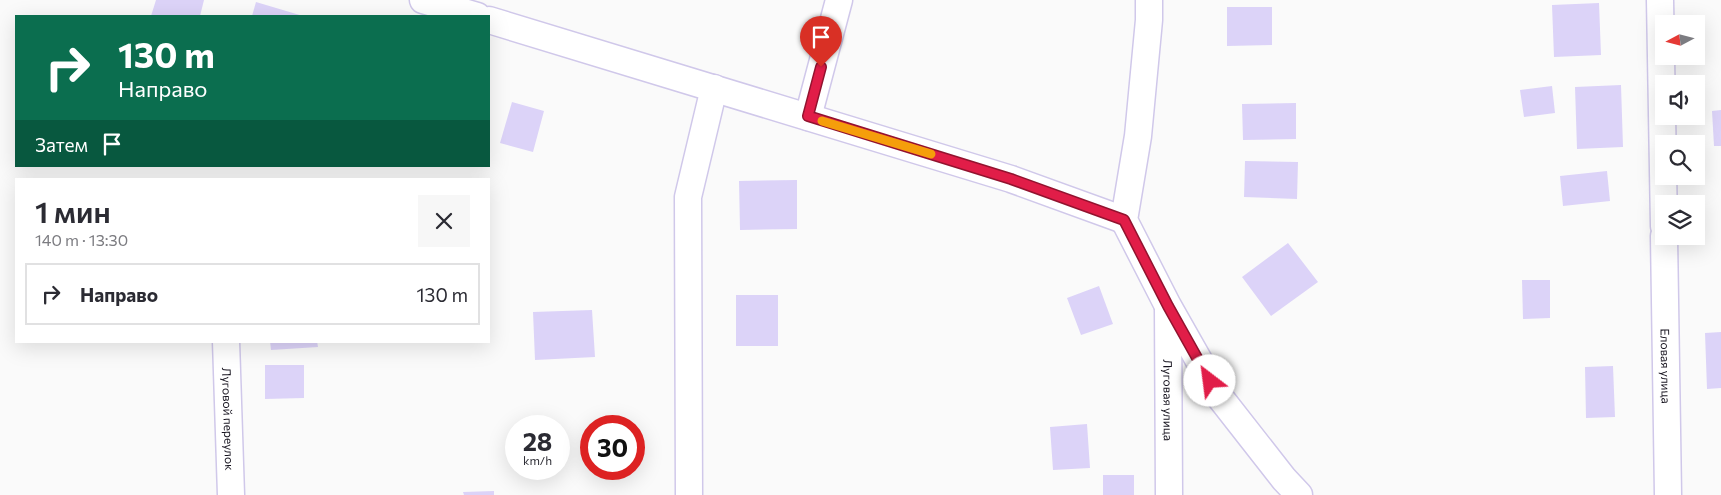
<!DOCTYPE html>
<html lang="ru">
<head>
<meta charset="utf-8">
<style>
	body { margin:0; font-family:Commissioner,sans-serif; background:#f7f7f7; color:#2b2b33; height:100vh; display:flex; flex-direction:column; font-size:19px; white-space:nowrap }
	* { box-sizing:border-box; margin:0 }
	p { font-size:16px; color:#7c7c81 }
	.icon { flex:none; width:28px; height:28px; fill:none; stroke:currentColor; stroke-width:2; stroke-linecap:round; stroke-linejoin:round }
	.map { position:relative; flex:1; overflow:hidden }
	.details { position:absolute; left:15px; top:178px; width:475px; height:165px; display:flex; flex-direction:column; background:#fff; border-radius:0px; box-shadow:0 5px 20px #0002 }
	.details>* { flex:none }
	.top-card { position:absolute; left:15px; top:15px; width:475px; height:152px; border-radius:0px; box-shadow:0 5px 20px #0002; background:#0b6e4f; color:#fff; overflow:hidden }
	.needle { width:32px; rotate:263deg }
	.fabs { position:absolute; left:1655px; top:15px; display:grid; gap:10px }
	.fabs a { display:grid; place-items:center; width:50px; height:50px; border-radius:0px; background:#fff; box-shadow:0 5px 20px #0002; font-size:25px }
	.speed { position:absolute; left:505px; top:415px; display:flex; gap:10px; font-size:25px; font-weight:700; text-align:center }
	.speed>* { display:grid; place-content:center; width:65px; height:65px; border-radius:50%; background:#fff; box-shadow:0 5px 20px #0002; line-height:1 }
	.speed small { font-size:12px; font-weight:400 }
	.speed .limit { border:8px solid #d22; background:#fff; color:#111 }
	.pin { position:absolute; display:grid; place-items:center; width:42px; height:42px; color:#fff; margin:-51px -21px; border-radius:50% 50% 50% 0; rotate:-45deg; box-shadow:0 0 5px #0007 }
	.pin .icon { rotate:45deg }
	.me { position:absolute; width:55px; margin:-28px; rotate:330deg; stroke-linejoin:round; filter:drop-shadow(0 0 4px #0008) }
	.turn { display:flex; align-items:center; gap:18px; height:105px; padding:0 20px; font-size:22px }
	.turn .icon { width:65px; height:65px; stroke-width:2.5 }
	.turn b { display:block; font-size:35px; line-height:42px }
	.then { display:flex; align-items:center; height:48px; padding:0 20px; background:#0003; gap:10px; font-size:19px }
	.round { display:grid; place-items:center; flex:none; width:52px; height:52px; border-radius:0px; background:#f7f7f7 }
	.headline { display:flex; align-items:center; justify-content:space-between; height:85px; padding:0 20px }
	h1 { font-size:30px; font-weight:600; line-height:38px }
	ul { padding:0; list-style:none }
	li { display:flex; align-items:center; gap:15px; height:62px; margin:0 10px 8px; padding:0 10px; border:2px solid #e1e1e2; border-radius:0px }
	li div { flex:1 }
	li b { display:block; font-size:19px }
	li em { font-style:normal }
	.map>svg:first-child { display:block }
	.building { fill:#dcd3f8 }
	.lines { fill:none; stroke-linecap:round; stroke-linejoin:round }
	.minor-casing { stroke:#d0c8ea; stroke-width:29 }
	.minor { stroke:#fff; stroke-width:26 }
	.route-casing { stroke:#92132f; stroke-width:12 }
	.route { stroke:#e11d48; stroke-width:9 }
	.slow { stroke:#f59e0b; stroke-width:9 }
	.labels { text-anchor:middle; dominant-baseline:central; stroke-width:4.5; stroke-linejoin:round; paint-order:stroke }
	.street-label { font-size:12px; fill:#15121d; stroke:#fff }
</style>
</head>
<body>
<div class="map">
<svg width="1721" height="495" viewBox="0 0 1721 495">
	<rect width="100%" height="100%" fill="#fafafa"/>
	<path class="building" d="M 156,0 L 204,0 L 200,16 L 151,16 Z
		M 256,2 L 303,16 L 252,16 Z
		M 1599,3 L 1601,55 L 1554,57 L 1552,5 Z
		M 1227,7 L 1272,7 L 1272,45 L 1227,46 Z
		M 1621,85 L 1623,147 L 1577,149 L 1575,87 Z
		M 1552,86 L 1555,113 L 1524,117 L 1520,90 Z
		M 512,102 L 544,111 L 533,152 L 500,143 Z
		M 1296,103 L 1296,139 L 1243,140 L 1242,104 Z
		M 1721,110 L 1721,146 L 1714,146 L 1712,111 Z
		M 1245,161 L 1298,162 L 1297,199 L 1244,197 Z
		M 1607,171 L 1610,201 L 1563,206 L 1560,176 Z
		M 797,180 L 797,229 L 740,230 L 739,181 Z
		M 1288,243 L 1318,282 L 1271,316 L 1242,277 Z
		M 1522,280 L 1550,280 L 1550,318 L 1523,319 Z
		M 1099,286 L 1113,324 L 1081,335 L 1067,298 Z
		M 736,295 L 778,295 L 778,346 L 736,346 Z
		M 592,310 L 595,357 L 535,360 L 533,312 Z
		M 1721,332 L 1721,388 L 1707,389 L 1705,333 Z
		M 270,341 L 317,341 L 318,347 L 271,350 Z
		M 265,365 L 304,365 L 304,398 L 265,399 Z
		M 1613,366 L 1615,417 L 1586,418 L 1585,367 Z
		M 1087,424 L 1090,468 L 1053,470 L 1050,427 Z
		M 1103,475 L 1134,475 L 1134,495 L 1103,495 Z
		M 494,491 L 494,495 L 464,495 L 463,492 Z"/>
	<g class="lines">
		<defs>
			<g id="minor">
				<path d="M 423,0 L 477,16"/>
				<path d="M 1149,0 L 1149,20 L 1138,136 L 1124,220 L 1168,306 L 1219,396 L 1284,479 L 1299,495"/>
				<path d="M 1660,0 L 1664,226"/>
				<path d="M 489,20 L 1011,179 L 1124,220"/>
				<path d="M 808,117 L 839,0"/>
				<path id="s1" d="M 1664,236 L 1668,495"/>
				<path id="s2" d="M 1168,308 L 1169,495"/>
				<path id="s3" d="M 226,341 L 231,495"/>
				<path d="M 689,495 L 688,197 L 714,88"/>
			</g>
		</defs>
		<use href="#minor" class="minor-casing"/>
		<use href="#minor" class="minor"/>
	</g>
	<g class="lines">
		<defs>
			<path id="route" d="M 821,67 L 808,116 L 1011,179 L 1124,220 L 1168,306 L 1210,381"/>
		</defs>
		<use href="#route" class="route-casing"/>
		<use href="#route" class="route"/>
		<path class="slow" d="M 822,121 L 931,154"/>
	</g>
	<g class="labels">
		<g class="street-label">
			<text stroke="none"><textPath href="#s1" startOffset="130">Еловая улица</textPath></text>
			<text stroke="none"><textPath href="#s2" startOffset="92">Луговая улица</textPath></text>
			<text stroke="none"><textPath href="#s3" startOffset="78">Луговой переулок</textPath></text>
		</g>
	</g>
</svg>
<div class="fabs">
<a><svg class="needle" viewBox="-14 -14 28 28"><path d="M0-13l5 13h-10z" fill="#e53935"/><path d="M0 13l5-13h-10z" fill="#7c7c81"/></svg></a>
<a><svg class="icon" aria-label="sound" viewBox="0 0 24 24"><path d="M4 9h4l5-4v14l-5-4H4zM17 9q2 3 0 6"/></svg></a>
<a><svg class="icon" aria-label="search" viewBox="0 0 24 24"><circle cx="10" cy="10" r="6"/><path d="M15 15l6 6"/></svg></a>
<a><svg class="icon" aria-label="layers" viewBox="0 0 24 24"><path d="M12 4l9 5-9 5-9-5zM3 14l9 5 9-5"/></svg></a>
</div>
<div class="speed"><div>28<small>km/h</small></div><div class="limit">30</div></div>
<div class="pin" style="left:821px;top:67px;background:#d93025"><svg class="icon" aria-label="arrive" viewBox="0 0 24 24"><path d="M6 21V4h12l-3 4 3 4H6"/></svg></div>
<svg class="me" style="left:1210px;top:381px" viewBox="-20 -20 40 40"><circle r="19" fill="#fff"/><path d="M0-13L10 11 0 6-10 11z" fill="#e11d48"/></svg>
<div class="top-card">
<div class="turn"><svg class="icon" aria-label="right" viewBox="0 0 24 24"><path d="M7 20v-9h11M14 6l5 5-5 5"/></svg><div><b>130 m</b>Направо</div></div>
<div class="then">Затем<svg class="icon" aria-label="arrive" viewBox="0 0 24 24"><path d="M6 21V4h12l-3 4 3 4H6"/></svg></div>
</div>
<section class="details">
<div class="headline"><div><h1>1 мин</h1><p>140 m · 13:30</p></div><a class="round"><svg class="icon" aria-label="close" viewBox="0 0 24 24"><path d="M6 6l12 12M18 6L6 18"/></svg></a></div>
<ul>
<li><svg class="icon" aria-label="right" viewBox="0 0 24 24"><path d="M7 20v-9h11M14 6l5 5-5 5"/></svg><div><b>Направо</b></div><em>130 m</em></li>
</ul>
</section>
</div>
</body>
</html>
